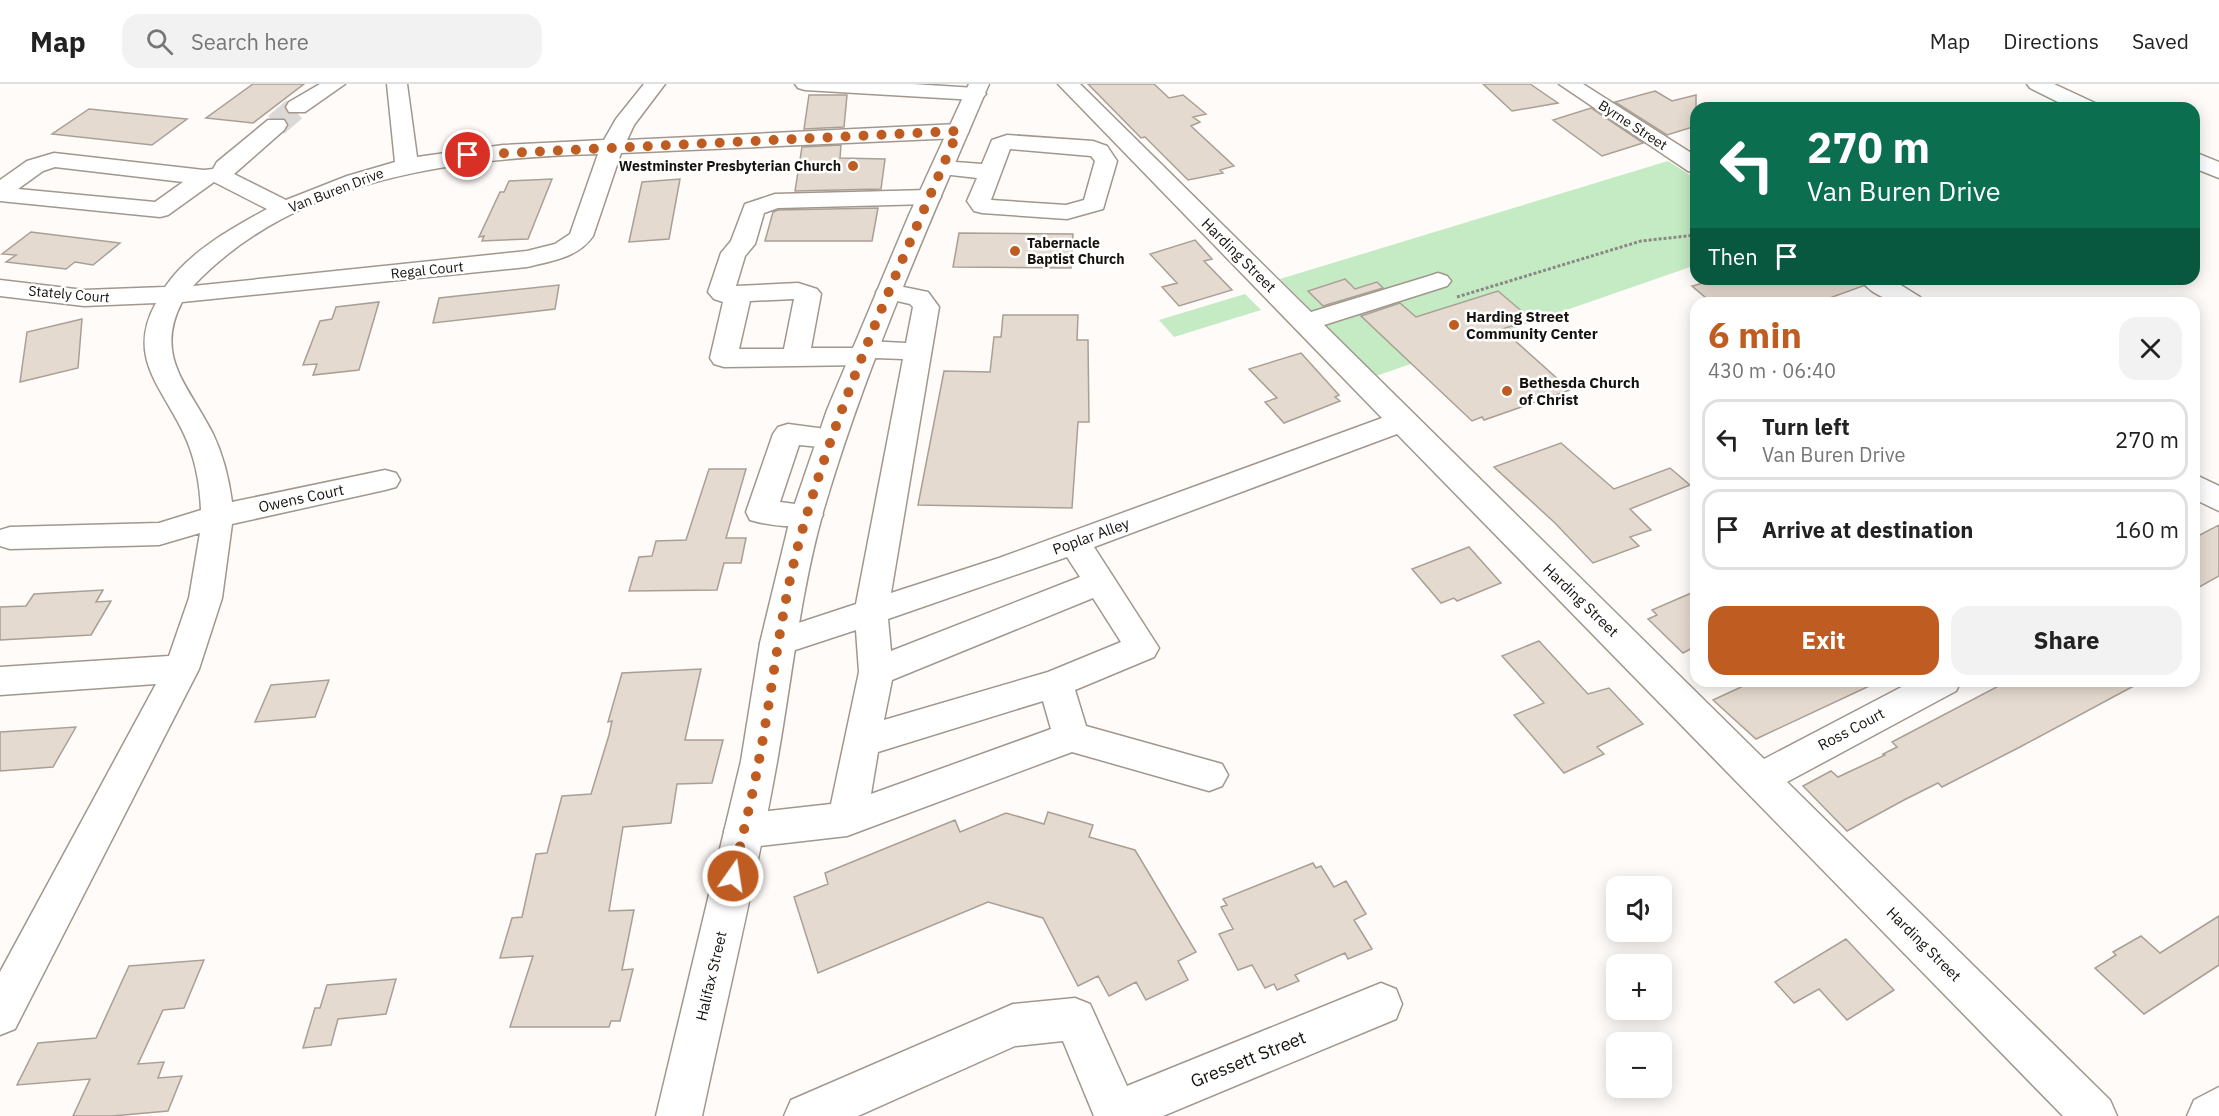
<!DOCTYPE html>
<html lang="en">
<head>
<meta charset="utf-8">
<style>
	body { margin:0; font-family:"IBM Plex Sans",sans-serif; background:#f2f2f2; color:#222; height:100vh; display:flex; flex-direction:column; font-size:22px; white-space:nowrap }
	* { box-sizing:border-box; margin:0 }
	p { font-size:20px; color:#767676 }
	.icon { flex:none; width:33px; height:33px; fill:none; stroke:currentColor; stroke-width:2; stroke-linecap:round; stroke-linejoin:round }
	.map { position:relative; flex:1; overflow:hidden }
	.panel { position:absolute; left:1690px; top:213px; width:510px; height:390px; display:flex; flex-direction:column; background:#fff; border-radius:18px; box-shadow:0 3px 15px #0003 }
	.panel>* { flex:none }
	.guide { position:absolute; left:1690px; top:18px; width:510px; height:183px; border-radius:18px; box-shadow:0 3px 15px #0003; background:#0b6e4f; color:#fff; overflow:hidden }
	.buttons { position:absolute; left:1606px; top:792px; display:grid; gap:12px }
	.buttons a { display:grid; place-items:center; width:66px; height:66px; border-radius:12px; background:#fff; box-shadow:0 3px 15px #0003; font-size:30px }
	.pin { position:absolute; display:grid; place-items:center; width:51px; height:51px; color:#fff; margin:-26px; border:3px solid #fff; border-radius:50%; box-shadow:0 2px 6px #0007 }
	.me { position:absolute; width:66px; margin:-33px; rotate:13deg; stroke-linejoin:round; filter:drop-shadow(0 0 4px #0008) }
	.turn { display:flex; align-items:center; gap:21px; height:126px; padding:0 18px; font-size:27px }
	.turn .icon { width:78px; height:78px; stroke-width:2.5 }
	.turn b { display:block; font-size:42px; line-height:51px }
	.then { display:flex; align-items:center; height:57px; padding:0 18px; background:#0003; gap:12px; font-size:22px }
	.round { display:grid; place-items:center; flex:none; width:63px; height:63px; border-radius:18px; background:#f2f2f2 }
	.summary { display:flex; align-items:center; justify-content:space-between; height:102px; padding:0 18px }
	h1 { font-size:36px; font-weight:700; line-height:45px; color:#bf5c22 }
	.primary-button { display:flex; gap:12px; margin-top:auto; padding:12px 18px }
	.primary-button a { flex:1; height:69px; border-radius:18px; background:#bf5c22; color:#fff; font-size:24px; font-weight:700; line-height:69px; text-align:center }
	.primary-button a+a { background:#f2f2f2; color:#222 }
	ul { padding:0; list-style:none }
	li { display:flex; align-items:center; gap:18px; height:81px; margin:0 12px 9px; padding:0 6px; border:3px solid #e0e0e0; border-radius:18px }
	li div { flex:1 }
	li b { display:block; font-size:22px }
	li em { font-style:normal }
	header { display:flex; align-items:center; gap:36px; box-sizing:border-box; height:84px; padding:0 30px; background:#fff; border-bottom:2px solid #e0e0e0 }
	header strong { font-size:28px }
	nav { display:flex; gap:33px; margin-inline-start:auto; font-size:21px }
	.search { width:420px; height:54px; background:#f2f2f2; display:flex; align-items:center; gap:15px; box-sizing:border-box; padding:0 21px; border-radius:18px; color:#767676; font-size:22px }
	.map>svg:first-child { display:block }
	.green { fill:#c4ebc3 }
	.building { fill:#e5dacf; stroke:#aa9f95; stroke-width:1.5 }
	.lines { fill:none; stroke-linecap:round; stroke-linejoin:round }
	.minor-tunnel { stroke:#dbd8d6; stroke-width:24; stroke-dasharray:24 12; stroke-linecap:butt }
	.minor-casing { stroke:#a2978d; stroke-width:3 }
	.major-casing { stroke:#a2978d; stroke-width:3 }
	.path { stroke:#8b8784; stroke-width:3; stroke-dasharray:3 2; stroke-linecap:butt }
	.minor { fill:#fff; fill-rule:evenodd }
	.major { fill:#fff; fill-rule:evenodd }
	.route { stroke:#bf5c22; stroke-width:10; stroke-dasharray:0 18 }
	.poi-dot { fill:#bf5c22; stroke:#fff; stroke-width:2 }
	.labels { text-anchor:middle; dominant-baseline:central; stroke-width:5; stroke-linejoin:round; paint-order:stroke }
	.far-street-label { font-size:14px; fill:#16120e; stroke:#fff }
	.far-poi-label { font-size:14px; font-weight:bold; fill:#16120e; stroke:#fff; text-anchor:end }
	.street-label { font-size:15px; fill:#16120e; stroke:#fff }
	.poi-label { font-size:15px; font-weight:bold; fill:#16120e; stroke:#fff; text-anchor:start }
	.near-street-label { font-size:18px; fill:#16120e; stroke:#fff }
</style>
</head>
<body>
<header>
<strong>Map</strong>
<div class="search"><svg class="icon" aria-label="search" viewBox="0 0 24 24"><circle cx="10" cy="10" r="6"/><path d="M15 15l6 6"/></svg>Search here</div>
<nav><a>Map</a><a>Directions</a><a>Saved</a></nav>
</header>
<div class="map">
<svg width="2219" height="1032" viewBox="0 0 2219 1032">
	<rect width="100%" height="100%" fill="#fefbf9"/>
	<path class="green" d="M 1668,77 L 1696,95 L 1696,181 L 1376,292 L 1280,195 Z
		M 1245,210 L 1261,226 L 1174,253 L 1159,236 Z"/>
	<path class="building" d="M 253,0 L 304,0 L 253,39 L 206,34 Z
		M 1088,0 L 1154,0 L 1169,14 L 1183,11 L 1206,30 L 1193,33 L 1200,38 L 1191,42 L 1234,82 L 1220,86 L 1223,89 L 1188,96 L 1145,53 L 1141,54 Z
		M 1483,0 L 1530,0 L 1558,19 L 1512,27 Z
		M 1655,7 L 1672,17 L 1696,11 L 1696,42 L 1667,51 L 1615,18 Z
		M 809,11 L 847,11 L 844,43 L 804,45 Z
		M 1591,24 L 1643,59 L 1602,72 L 1553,36 Z
		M 89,25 L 187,35 L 152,61 L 52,50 Z
		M 841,61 L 840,74 L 885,75 L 881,105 L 795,107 L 802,63 Z
		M 552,95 L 528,155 L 482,157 L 484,152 L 479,153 L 500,108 L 504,108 L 509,97 Z
		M 680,95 L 669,155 L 629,158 L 642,98 Z
		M 878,124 L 872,157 L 765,157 L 773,128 L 778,126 Z
		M 31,148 L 120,159 L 93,181 L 75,178 L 66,185 L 6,178 L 16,171 L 2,170 Z
		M 959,149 L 1073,150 L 1071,184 L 953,183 Z
		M 1195,156 L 1212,175 L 1204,177 L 1232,206 L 1179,222 L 1162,203 L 1177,199 L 1150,170 Z
		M 1345,195 L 1355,205 L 1377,198 L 1383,204 L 1323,222 L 1308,207 Z
		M 1718,195 L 1858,195 L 1863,202 L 1816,219 L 1712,219 L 1692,202 Z
		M 559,201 L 555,225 L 433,239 L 439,214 Z
		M 1498,207 L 1532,236 L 1502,245 L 1570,306 L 1484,336 L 1482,333 L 1472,337 L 1361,232 L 1400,219 L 1416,233 Z
		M 379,218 L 359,286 L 313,291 L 317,280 L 303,281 L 320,237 L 332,235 L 336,223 Z
		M 1003,231 L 1078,231 L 1077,256 L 1088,256 L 1089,338 L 1078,338 L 1072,424 L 918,421 L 944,287 L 990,288 L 994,253 L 1001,253 Z
		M 82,235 L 78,284 L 20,298 L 27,248 Z
		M 1301,269 L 1339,311 L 1335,313 L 1340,317 L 1284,339 L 1265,318 L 1277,314 L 1249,285 Z
		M 1561,359 L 1614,405 L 1670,384 L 1690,401 L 1630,425 L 1651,446 L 1630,453 L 1639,462 L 1593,479 L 1555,439 L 1494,383 Z
		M 709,385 L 746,385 L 726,454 L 746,454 L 741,479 L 724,479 L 717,506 L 629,507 L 639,473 L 652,472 L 656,457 L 686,456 Z
		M 2219,441 L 2219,492 L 2194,506 L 2194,454 Z
		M 1469,463 L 1501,499 L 1457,517 L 1454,514 L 1441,519 L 1412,485 Z
		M 103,506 L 96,518 L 111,517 L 91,551 L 0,556 L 0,523 L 26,522 L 34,510 Z
		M 1696,507 L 1696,562 L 1683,569 L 1648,535 L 1657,531 L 1652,526 Z
		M 1539,557 L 1588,610 L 1609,604 L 1643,640 L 1597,663 L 1604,670 L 1564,689 L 1514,631 L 1544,619 L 1502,572 Z
		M 701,585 L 685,656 L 723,656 L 712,699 L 677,700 L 671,739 L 623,743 L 609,827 L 634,826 L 622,886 L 633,885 L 620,937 L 611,937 L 609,943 L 510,943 L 533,872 L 500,874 L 512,834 L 522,833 L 536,770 L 547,769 L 562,712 L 591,710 L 609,651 L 612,637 L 608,638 L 622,589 Z
		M 329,596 L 315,633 L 255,638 L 271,601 Z
		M 1754,597 L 1880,597 L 1756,655 L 1713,616 Z
		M 2008,597 L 2143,597 L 2020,663 L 1942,703 L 1938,699 L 1904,716 L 1847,747 L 1803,702 L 1831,687 L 1838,693 L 1885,671 L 1883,670 L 1897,663 L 1892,658 Z
		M 76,643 L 53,683 L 0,687 L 0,648 Z
		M 1048,728 L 1093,741 L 1089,753 L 1135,766 L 1196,868 L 1178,877 L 1188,896 L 1146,916 L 1136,898 L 1109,912 L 1098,892 L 1078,902 L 1043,834 L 988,818 L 818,889 L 794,813 L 828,800 L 825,789 L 955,736 L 960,748 L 1006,729 L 1044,740 Z
		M 1313,779 L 1316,784 L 1321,782 L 1334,803 L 1346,797 L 1366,830 L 1354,836 L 1372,865 L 1348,875 L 1345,869 L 1295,891 L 1299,897 L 1277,906 L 1274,900 L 1265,904 L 1252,881 L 1238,886 L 1219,850 L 1233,845 L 1221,823 L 1227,821 L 1223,815 Z
		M 2219,832 L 2219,881 L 2144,930 L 2095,884 L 2116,871 L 2113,868 L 2141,852 L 2160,869 Z
		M 1846,855 L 1894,906 L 1847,936 L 1819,905 L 1794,919 L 1775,898 Z
		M 204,876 L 184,924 L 163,926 L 138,980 L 164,978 L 158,994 L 182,992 L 168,1027 L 112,1032 L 73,1032 L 90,995 L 17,1001 L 38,959 L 96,954 L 129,882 Z
		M 396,895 L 386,930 L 338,935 L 331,961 L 303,964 L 315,924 L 320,924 L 327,901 Z"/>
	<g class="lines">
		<path class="minor-tunnel" d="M 276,41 L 297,23"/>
		<defs>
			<path id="minor" d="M 320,0 L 345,0 L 305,28 L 289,28 L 286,23 L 289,18 Z
				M 387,0 L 407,0 L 417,73 L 503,61 L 604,56 L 616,35 L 644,0 L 665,0 L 634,41 L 627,56 L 958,40 L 966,42 L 969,47 L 966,52 L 958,54 L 621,69 L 593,152 C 578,174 551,177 527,183 L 182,218 C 153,273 190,303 213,350 C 223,371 229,395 232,418 L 385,386 L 396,389 L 400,396 L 396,403 L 385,406 L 232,440 L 222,514 L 199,585 L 15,945 L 0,951 L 0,888 L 156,600 L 0,611 L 0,583 L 169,572 L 189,514 L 200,449 L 159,461 L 10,465 L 0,462 L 0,446 L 10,443 L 159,439 L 201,426 C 200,400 195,373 184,350 C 162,303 126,273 156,219 L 84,222 L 0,212 L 0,196 L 84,206 L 165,203 C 189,168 230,145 267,125 L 214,98 L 168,131 L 160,133 L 0,117 L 0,96 L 27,77 L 54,69 L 204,86 L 213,85 L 217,78 L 268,36 L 284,36 L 287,41 L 284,46 L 234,90 L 286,116 L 347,92 L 395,78 ZM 598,70 L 570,150 L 555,160 L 527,167 L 193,202 C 296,93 456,74 598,70 ZM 55,83 L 183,98 L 155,118 L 18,105 L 43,87 Z
				M 795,0 L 913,0 L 975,4 L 982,6 L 986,10 L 982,14 L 975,16 L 805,6 L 798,4 Z
				M 1058,0 L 1080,0 L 1311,228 L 1429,192 L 1438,189 L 1447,192 L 1451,197 L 1447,202 L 1324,241 L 1764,675 L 1913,597 L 1961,597 L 1956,607 L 1787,698 L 2110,1016 L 2117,1032 L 2063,1032 L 1397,350 L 1094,463 L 1159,564 L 1154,573 L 1075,606 L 1086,642 L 1222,680 L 1228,691 L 1222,702 L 1209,707 L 1072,668 L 847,752 L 743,764 L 729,759 L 724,747 L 729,735 L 743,730 L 831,720 L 859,588 L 856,546 L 777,572 L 765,568 L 760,559 L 765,550 L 856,520 L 903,275 L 875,274 L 873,278 L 863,281 L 724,283 L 714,280 L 710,274 L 723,218 L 714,215 L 708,208 L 721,169 L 731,157 L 745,120 L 775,110 L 929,106 L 937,108 L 941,113 L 937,118 L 929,120 L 778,124 L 764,129 L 755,160 L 745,172 L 736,202 L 798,199 L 817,205 L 821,210 L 811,264 L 853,264 L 856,259 L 866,257 L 906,259 L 913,223 L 910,220 L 880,213 L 876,208 L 880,203 L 889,200 L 928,208 L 939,223 L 891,509 L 999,474 L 1382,334 ZM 794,215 L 784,265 L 739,265 L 750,217 ZM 1067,473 L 1080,493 L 891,567 L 888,535 ZM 1093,514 L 1121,558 L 1048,588 L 884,636 L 892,596 ZM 1043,617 L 1051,645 L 871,710 L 878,668 Z
				M 1559,0 L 1583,0 L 1696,72 L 1696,89 L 1688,87 Z
				M 2027,0 L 2054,0 L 2095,19 L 2098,24 L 2070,24 L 2030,4 Z
				M 1007,51 L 1093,57 L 1107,62 L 1117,77 L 1103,125 L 1067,135 L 982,129 L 974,127 L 967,117 L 977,94 L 934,89 L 931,84 L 934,79 L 942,77 L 982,80 L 992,56 ZM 1010,65 L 1091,72 L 1095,77 L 1084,116 L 1066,121 L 991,116 Z
				M 2194,68 L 2219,78 L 2219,94 L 2194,84 Z
				M 1860,195 L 1891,195 L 1920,213 L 1924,219 C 1900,219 1876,217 1860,195 Z
				M 788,340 L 841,347 L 846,354 L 841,361 L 831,364 L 799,361 L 780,418 L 818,423 L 823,431 L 818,439 C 798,445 770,442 750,436 L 746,428 L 773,350 L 778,343 Z
				M 2194,390 L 2219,402 L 2219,427 L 2194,415 Z
				M 1381,899 L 1396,905 L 1402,920 L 1396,935 L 1163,1032 L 1094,1032 L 1063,957 L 1015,962 L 858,1032 L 784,1032 L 791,1016 L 1013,920 L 1075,914 L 1090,920 L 1127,1002 Z
				M 2219,1003 L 2219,1032 L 2187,1032 L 2194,1016 Z"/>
			<path id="major" d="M 969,0 L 989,0 C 929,140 866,281 823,428 C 800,510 792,594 777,678 C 756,796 727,914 702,1032 L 656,1032 L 741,677 L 760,559 L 791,431 L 827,326 L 909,131 Z"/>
		</defs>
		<use href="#minor" class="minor-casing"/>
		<use href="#major" class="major-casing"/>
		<path class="path" d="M 1457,213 L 1641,157 L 1696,151"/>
		<use href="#minor" class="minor"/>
		<use href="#major" class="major"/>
	</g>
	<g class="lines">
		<path class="route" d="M 468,71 L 958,47 C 900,182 838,316 799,458 C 780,529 773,603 759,676 C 752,715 742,753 733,792"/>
	</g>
	<g class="poi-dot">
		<circle cx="853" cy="82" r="6"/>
		<circle cx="1015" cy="167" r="6"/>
		<circle cx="1454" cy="241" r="6"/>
		<circle cx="1507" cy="307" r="6"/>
	</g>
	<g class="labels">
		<g class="far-street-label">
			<text transform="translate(1633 41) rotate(33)">Byrne Street</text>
			<text transform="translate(336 106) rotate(-21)">Van Buren Drive</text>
			<text transform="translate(427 186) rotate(-6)">Regal Court</text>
			<text transform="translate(69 210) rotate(5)">Stately Court</text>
		</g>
		<g class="far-poi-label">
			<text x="841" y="82">Westminster Presbyterian Church</text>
			<text x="1027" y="159" text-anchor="start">Tabernacle<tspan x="1027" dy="16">Baptist Church</tspan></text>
		</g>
		<g class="street-label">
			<text transform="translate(1239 171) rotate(45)">Harding Street</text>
			<text transform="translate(301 414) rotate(-12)">Owens Court</text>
			<text transform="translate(1091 452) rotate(-20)">Poplar Alley</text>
			<text transform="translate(1581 516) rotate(44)">Harding Street</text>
			<text transform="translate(1851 645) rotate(-28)">Ross Court</text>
			<text transform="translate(1924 860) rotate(45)">Harding Street</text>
			<text transform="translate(711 892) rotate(-77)">Halifax Street</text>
		</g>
		<g class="poi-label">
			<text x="1466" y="232">Harding Street<tspan x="1466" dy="17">Community Center</tspan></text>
			<text x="1519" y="298">Bethesda Church<tspan x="1519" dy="17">of Christ</tspan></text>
		</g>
		<g class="near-street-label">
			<text transform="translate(1248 975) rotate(-22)">Gressett Street</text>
		</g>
	</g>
</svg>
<div class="buttons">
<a><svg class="icon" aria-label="sound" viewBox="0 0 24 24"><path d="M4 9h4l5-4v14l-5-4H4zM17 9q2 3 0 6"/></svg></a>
<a>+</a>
<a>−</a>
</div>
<div class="pin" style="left:468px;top:71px;background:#d93025"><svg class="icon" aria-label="arrive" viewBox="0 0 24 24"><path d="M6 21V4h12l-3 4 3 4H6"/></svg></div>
<svg class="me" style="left:733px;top:792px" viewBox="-20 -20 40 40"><circle r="17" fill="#bf5c22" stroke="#fff" stroke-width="3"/><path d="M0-11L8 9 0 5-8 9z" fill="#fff"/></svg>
<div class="guide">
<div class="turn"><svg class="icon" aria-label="left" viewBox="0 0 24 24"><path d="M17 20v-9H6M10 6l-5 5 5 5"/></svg><div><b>270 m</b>Van Buren Drive</div></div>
<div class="then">Then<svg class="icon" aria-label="arrive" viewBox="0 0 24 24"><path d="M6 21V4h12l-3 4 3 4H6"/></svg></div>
</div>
<section class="panel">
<div class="summary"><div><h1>6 min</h1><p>430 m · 06:40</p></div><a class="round"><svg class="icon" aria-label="close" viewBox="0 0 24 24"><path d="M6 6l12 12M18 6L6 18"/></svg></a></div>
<ul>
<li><svg class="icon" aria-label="left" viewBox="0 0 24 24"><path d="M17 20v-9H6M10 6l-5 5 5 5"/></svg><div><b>Turn left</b><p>Van Buren Drive</p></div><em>270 m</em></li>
<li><svg class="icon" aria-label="arrive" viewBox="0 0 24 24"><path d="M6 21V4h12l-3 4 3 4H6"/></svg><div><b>Arrive at destination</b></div><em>160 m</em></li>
</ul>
<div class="primary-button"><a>Exit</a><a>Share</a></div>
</section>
</div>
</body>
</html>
